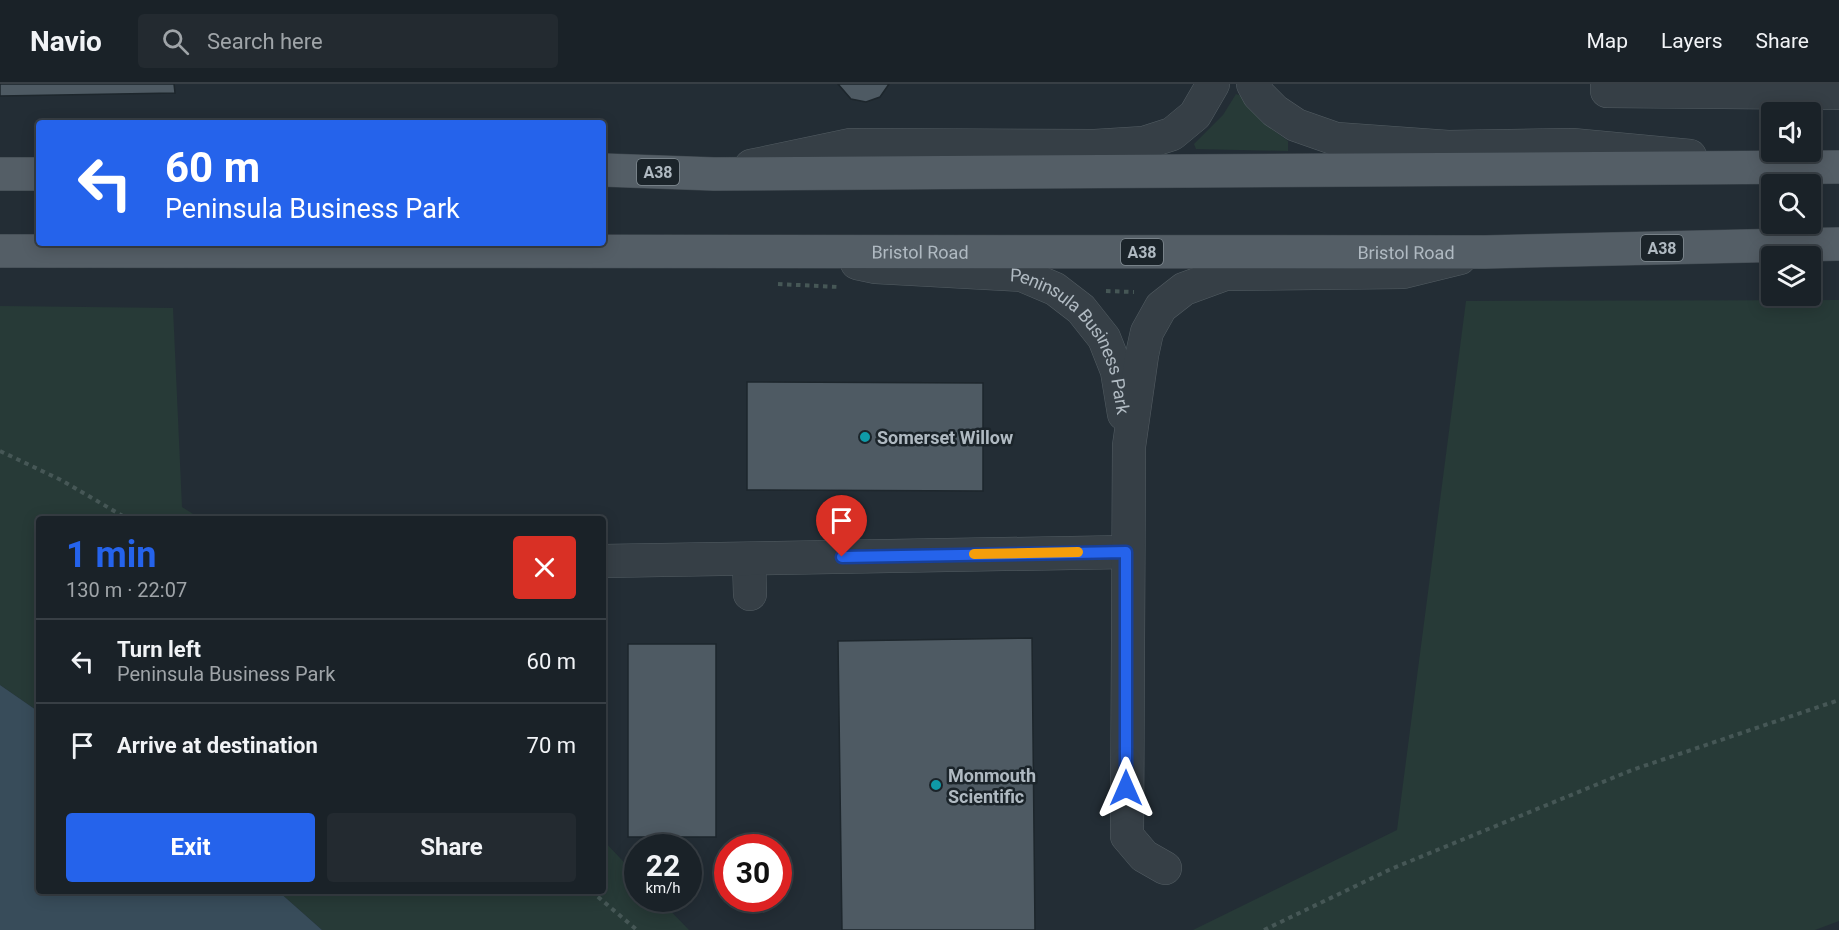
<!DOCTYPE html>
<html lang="en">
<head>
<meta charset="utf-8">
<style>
	body { margin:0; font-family:Roboto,sans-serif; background:#232a30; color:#f1f3f6; height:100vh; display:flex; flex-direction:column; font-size:22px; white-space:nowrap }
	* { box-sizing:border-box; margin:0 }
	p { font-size:20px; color:#9fa4a8 }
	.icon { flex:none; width:33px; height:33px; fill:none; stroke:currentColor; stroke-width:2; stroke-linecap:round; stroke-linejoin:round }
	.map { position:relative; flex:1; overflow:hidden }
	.panel { position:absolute; left:36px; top:432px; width:570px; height:378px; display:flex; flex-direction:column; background:#1a2228; border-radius:6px; box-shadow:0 3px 15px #0003,0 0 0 2px #383f45 }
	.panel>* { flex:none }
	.banner { position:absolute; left:36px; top:36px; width:570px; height:126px; border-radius:6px; box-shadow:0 3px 15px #0003,0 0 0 2px #383f45; background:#2563eb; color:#fff; overflow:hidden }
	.tools { position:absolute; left:1761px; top:18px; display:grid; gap:12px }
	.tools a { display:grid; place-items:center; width:60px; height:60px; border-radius:6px; background:#1a2228; box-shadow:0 3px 15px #0003,0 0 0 2px #383f45; font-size:30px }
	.speed { position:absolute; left:624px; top:750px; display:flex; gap:12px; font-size:30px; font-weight:700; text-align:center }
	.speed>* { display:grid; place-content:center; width:78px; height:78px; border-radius:50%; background:#1a2228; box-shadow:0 3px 15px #0003,0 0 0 2px #383f45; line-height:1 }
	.speed small { font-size:15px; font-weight:400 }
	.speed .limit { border:9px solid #d22; background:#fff; color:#111 }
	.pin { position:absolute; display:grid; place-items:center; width:51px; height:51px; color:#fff; margin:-62px -26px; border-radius:50% 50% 50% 0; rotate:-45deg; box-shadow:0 0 6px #0007 }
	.pin .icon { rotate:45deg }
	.me { position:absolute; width:66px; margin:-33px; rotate:0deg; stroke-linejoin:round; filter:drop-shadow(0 0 4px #0008) }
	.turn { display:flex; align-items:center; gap:21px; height:126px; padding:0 30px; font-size:27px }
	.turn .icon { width:78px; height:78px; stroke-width:2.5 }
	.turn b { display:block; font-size:42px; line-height:51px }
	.round { display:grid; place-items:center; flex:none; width:63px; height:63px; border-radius:6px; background:#232a30 }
	.headline { display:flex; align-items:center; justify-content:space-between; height:102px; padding:0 30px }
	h1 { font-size:36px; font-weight:700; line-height:45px; color:#2563eb }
	.action { display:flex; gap:12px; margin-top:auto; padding:12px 30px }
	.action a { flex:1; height:69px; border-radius:6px; background:#2563eb; color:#fff; font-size:24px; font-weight:700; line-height:69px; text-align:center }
	.action a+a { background:#232a30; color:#f1f3f6 }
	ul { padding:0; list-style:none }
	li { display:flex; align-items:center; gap:18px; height:84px; padding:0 30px; border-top:2px solid #383f45 }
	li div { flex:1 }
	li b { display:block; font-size:22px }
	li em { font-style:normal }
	header { display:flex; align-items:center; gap:36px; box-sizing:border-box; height:84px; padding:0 30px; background:#1a2228; border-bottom:2px solid #383f45 }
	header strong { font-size:28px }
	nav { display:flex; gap:33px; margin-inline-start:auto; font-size:21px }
	.search { width:420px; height:54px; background:#232a30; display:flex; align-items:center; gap:15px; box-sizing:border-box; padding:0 21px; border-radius:6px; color:#9fa4a8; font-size:22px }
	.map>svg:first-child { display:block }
	.green { fill:#273a37 }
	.water { fill:#384c5a }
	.building { fill:#4e5a63; stroke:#1d262c; stroke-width:1.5 }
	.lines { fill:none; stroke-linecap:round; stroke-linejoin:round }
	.minor-casing { stroke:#535d63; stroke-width:34 }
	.major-casing { stroke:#3f484f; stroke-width:34 }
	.path { stroke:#465756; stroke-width:4; stroke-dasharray:4.5 4.5; stroke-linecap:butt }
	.minor { stroke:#363f46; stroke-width:33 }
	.major { stroke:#545e66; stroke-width:33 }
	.route-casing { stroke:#184099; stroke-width:15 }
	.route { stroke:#2563eb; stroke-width:10 }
	.slow { stroke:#f59e0b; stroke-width:10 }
	.culture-dot { fill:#0f9aa8; stroke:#1b242a; stroke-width:2 }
	.labels { text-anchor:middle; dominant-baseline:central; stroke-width:5; stroke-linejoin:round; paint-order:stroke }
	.shield { fill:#1b242a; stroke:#838d94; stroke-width:1.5 }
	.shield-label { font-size:16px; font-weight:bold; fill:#b0bac2 }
	.street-label { font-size:18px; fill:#b0bac2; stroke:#1b242a }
	.poi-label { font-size:18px; font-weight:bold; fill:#b0bac2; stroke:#1b242a; text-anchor:start }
</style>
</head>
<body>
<header>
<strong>Navio</strong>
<div class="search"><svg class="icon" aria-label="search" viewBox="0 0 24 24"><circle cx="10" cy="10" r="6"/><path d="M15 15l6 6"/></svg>Search here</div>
<nav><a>Map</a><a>Layers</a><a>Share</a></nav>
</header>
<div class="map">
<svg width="1839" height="846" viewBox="0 0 1839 846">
	<rect width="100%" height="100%" fill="#232d35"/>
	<path class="green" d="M 1236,10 L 1242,12 L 1262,38 L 1288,57 L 1288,67 L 1196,65 L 1194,60 L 1223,31 Z
		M 1839,216 L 1839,837 L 1815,846 L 1193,846 L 1397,746 L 1466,217 Z
		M 0,222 L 173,224 L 182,423 L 201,435 L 39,435 L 39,628 L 0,601 Z
		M 603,756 L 637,792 L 638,814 L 659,815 L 689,846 L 322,846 L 278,807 L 603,807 Z"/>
	<path class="water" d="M 0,601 L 39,628 L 39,807 L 278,807 L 322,846 L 0,846 Z"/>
	<path class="building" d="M 0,0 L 174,0 L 175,9 L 0,12 Z
		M 838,0 L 889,0 L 880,13 L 866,18 L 851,15 Z
		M 747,298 L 983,299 L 983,407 L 747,406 Z
		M 1032,554 L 1035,846 L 842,846 L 838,557 Z
		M 628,560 L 716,560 L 716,753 L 628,753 Z"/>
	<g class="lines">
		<defs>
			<g id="minor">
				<path d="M 1253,0 L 1259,11 L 1275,27 L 1296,41 L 1336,55 L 1448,63 L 1572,61 L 1690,72"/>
				<path d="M 1607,0 L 1607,7 L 1839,9"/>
				<path d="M 751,82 L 851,61 L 1095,62 L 1144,59 L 1172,50 L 1195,31 L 1213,0"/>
				<path id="s1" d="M 857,179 L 876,183 L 1022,191 L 1055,205 L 1081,225 L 1104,254 L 1117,287 L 1124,330"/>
				<path d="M 749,475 L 750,510"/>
				<path d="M 603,477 L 1127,468"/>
				<path d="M 1165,784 L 1144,772 L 1127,752 L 1129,362 L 1142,271 L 1147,248 L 1161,223 L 1184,205 L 1225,190 L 1403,188 L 1460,174"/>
			</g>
			<g id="major">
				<path d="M 603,86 L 714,90 L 1839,83"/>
				<path d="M 0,90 L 39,90"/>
				<path id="s2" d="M 0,167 L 1485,168 L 1839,160"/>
			</g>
		</defs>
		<use href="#minor" class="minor-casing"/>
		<use href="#major" class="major-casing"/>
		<path class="path" d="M 778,200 L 839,203
			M 1106,207 L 1134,208
			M 0,367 L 61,396 L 128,435
			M 591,807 L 637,846
			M 1264,846 L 1391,785 L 1632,686 L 1839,616"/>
		<use href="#minor" class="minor"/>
		<use href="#major" class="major"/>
	</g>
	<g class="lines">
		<defs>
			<path id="route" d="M 842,473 L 1126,468 L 1126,704"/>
		</defs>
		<use href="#route" class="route-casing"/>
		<use href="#route" class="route"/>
		<path class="slow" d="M 974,470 L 1078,468"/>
	</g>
	<g class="culture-dot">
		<circle cx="865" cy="353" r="6"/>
		<circle cx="936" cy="701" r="6"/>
	</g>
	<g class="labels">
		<g class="shield">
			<rect x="637" y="75" width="42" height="26" rx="4.5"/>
			<rect x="1641" y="151" width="42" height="26" rx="4.5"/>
			<rect x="1121" y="155" width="42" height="26" rx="4.5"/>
		</g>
		<g class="shield-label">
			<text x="658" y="88">A38</text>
			<text x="1662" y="164">A38</text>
			<text x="1142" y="168">A38</text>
		</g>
		<g class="street-label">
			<text stroke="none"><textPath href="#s2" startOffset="920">Bristol Road</textPath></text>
			<text stroke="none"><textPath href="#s2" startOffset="1406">Bristol Road</textPath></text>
			<text stroke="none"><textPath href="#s1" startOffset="252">Peninsula Business Park</textPath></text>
		</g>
		<g class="poi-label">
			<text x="877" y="353">Somerset Willow</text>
			<text x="948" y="691">Monmouth<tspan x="948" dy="21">Scientific</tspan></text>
		</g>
	</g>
</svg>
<div class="tools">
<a><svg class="icon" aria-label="sound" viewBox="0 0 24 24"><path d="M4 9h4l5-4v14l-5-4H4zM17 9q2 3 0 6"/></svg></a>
<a><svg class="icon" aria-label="search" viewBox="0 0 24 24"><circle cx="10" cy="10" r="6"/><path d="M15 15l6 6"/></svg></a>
<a><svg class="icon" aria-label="layers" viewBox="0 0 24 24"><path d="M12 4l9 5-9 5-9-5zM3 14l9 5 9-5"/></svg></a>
</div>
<div class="speed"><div>22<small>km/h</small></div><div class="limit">30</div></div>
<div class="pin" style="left:842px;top:473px;background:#d93025"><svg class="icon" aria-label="arrive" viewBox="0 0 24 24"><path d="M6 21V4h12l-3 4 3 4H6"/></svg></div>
<svg class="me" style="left:1126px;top:704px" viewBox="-20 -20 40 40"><path d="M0-17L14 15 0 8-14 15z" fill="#2563eb" stroke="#fff" stroke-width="4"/></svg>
<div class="banner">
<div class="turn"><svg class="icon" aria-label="left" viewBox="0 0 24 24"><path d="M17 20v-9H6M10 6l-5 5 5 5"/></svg><div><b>60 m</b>Peninsula Business Park</div></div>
</div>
<section class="panel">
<div class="headline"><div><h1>1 min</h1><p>130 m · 22:07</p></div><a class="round" style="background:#d93025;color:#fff"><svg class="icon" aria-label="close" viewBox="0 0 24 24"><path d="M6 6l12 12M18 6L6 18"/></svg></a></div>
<ul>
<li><svg class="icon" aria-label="left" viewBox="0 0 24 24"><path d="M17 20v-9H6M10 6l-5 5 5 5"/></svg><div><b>Turn left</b><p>Peninsula Business Park</p></div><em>60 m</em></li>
<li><svg class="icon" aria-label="arrive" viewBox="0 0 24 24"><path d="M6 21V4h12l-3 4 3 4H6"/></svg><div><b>Arrive at destination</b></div><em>70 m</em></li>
</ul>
<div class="action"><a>Exit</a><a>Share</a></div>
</section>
</div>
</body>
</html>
